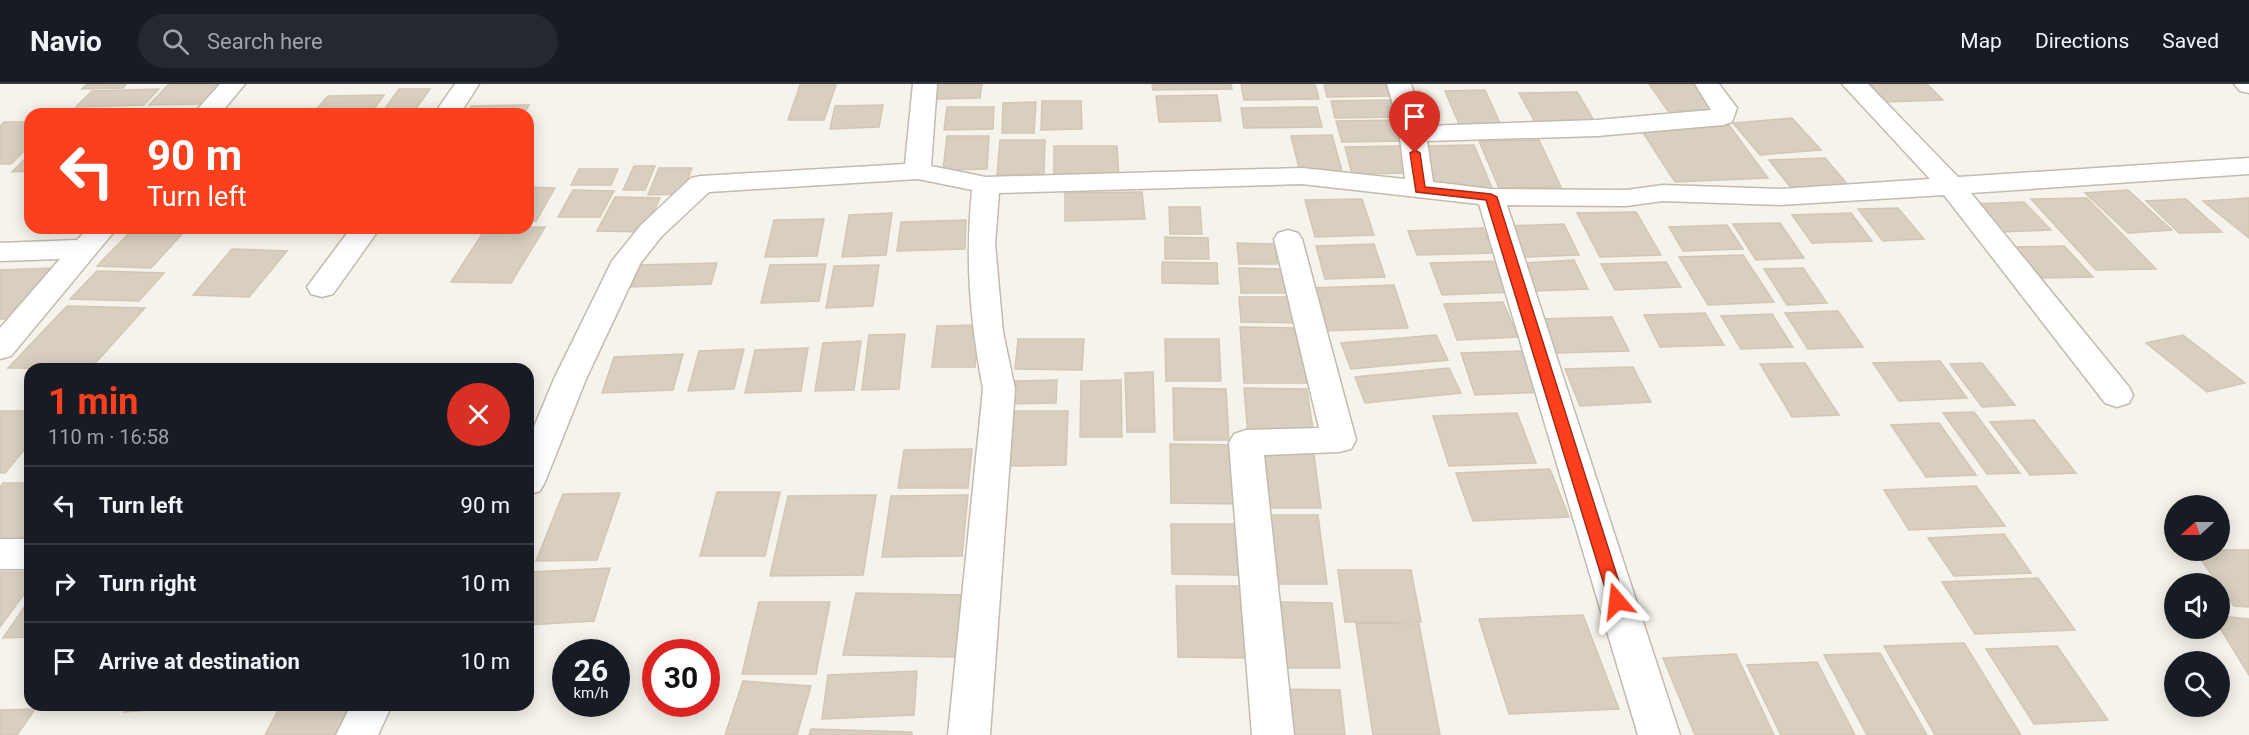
<!DOCTYPE html>
<html lang="en">
<head>
<meta charset="utf-8">
<style>
	body { margin:0; font-family:Roboto,sans-serif; background:#242831; color:#f1f3f6; height:100vh; display:flex; flex-direction:column; font-size:22px; white-space:nowrap }
	* { box-sizing:border-box; margin:0 }
	p { font-size:20px; color:#9ea1a6 }
	.icon { flex:none; width:33px; height:33px; fill:none; stroke:currentColor; stroke-width:2; stroke-linecap:round; stroke-linejoin:round }
	.map { position:relative; flex:1; overflow:hidden }
	.sheet { position:absolute; left:24px; top:279px; width:510px; height:348px; display:flex; flex-direction:column; background:#171b24; border-radius:18px; box-shadow:0 3px 15px #0003 }
	.sheet>* { flex:none }
	.top-card { position:absolute; left:24px; top:24px; width:510px; height:126px; border-radius:18px; box-shadow:0 3px 15px #0003; background:#fc3f1d; color:#fff; overflow:hidden }
	.needle { width:39px; rotate:249deg }
	.buttons { position:absolute; left:2164px; top:411px; display:grid; gap:12px }
	.buttons a { display:grid; place-items:center; width:66px; height:66px; border-radius:50%; background:#171b24; box-shadow:0 3px 15px #0003; font-size:30px }
	.speed { position:absolute; left:552px; top:555px; display:flex; gap:12px; font-size:30px; font-weight:700; text-align:center }
	.speed>* { display:grid; place-content:center; width:78px; height:78px; border-radius:50%; background:#171b24; box-shadow:0 3px 15px #0003; line-height:1 }
	.speed small { font-size:15px; font-weight:400 }
	.speed .limit { border:9px solid #d22; background:#fff; color:#111 }
	.pin { position:absolute; display:grid; place-items:center; width:51px; height:51px; color:#fff; margin:-62px -26px; border-radius:50% 50% 50% 0; rotate:-45deg; box-shadow:0 0 6px #0007 }
	.pin .icon { rotate:45deg }
	.me { position:absolute; width:66px; margin:-33px; rotate:343deg; stroke-linejoin:round; filter:drop-shadow(0 0 4px #0008) }
	.turn { display:flex; align-items:center; gap:21px; height:126px; padding:0 24px; font-size:27px }
	.turn .icon { width:78px; height:78px; stroke-width:2.5 }
	.turn b { display:block; font-size:42px; line-height:51px }
	.round { display:grid; place-items:center; flex:none; width:63px; height:63px; border-radius:32px; background:#242831 }
	.head { display:flex; align-items:center; justify-content:space-between; height:102px; padding:0 24px }
	h1 { font-size:36px; font-weight:700; line-height:45px; color:#fc3f1d }
	ul { padding:0; list-style:none }
	li { display:flex; align-items:center; gap:18px; height:78px; padding:0 24px; border-top:2px solid #363941 }
	li div { flex:1 }
	li b { display:block; font-size:22px }
	li em { font-style:normal }
	header { display:flex; align-items:center; gap:36px; box-sizing:border-box; height:84px; padding:0 30px; background:#171b24; border-bottom:2px solid #363941 }
	header strong { font-size:28px }
	nav { display:flex; gap:33px; margin-inline-start:auto; font-size:21px }
	.search { width:420px; height:54px; background:#242831; display:flex; align-items:center; gap:15px; box-sizing:border-box; padding:0 21px; border-radius:33px; color:#9ea1a6; font-size:22px }
	.map>svg:first-child { display:block }
	.building { fill:#d8cfc1; stroke:#d3c7b4; stroke-width:1.5 }
	.lines { fill:none; stroke-linecap:round; stroke-linejoin:round }
	.street-casing { stroke:#c2bbae; stroke-width:3 }
	.street { fill:#fff; fill-rule:evenodd }
	.route { fill:#fc3f1d; stroke:#a42913; stroke-width:1.5 }
</style>
</head>
<body>
<header>
<strong>Navio</strong>
<div class="search"><svg class="icon" aria-label="search" viewBox="0 0 24 24"><circle cx="10" cy="10" r="6"/><path d="M15 15l6 6"/></svg>Search here</div>
<nav><a>Map</a><a>Directions</a><a>Saved</a></nav>
</header>
<div class="map">
<svg width="2249" height="651" viewBox="0 0 2249 651">
	<rect width="100%" height="100%" fill="#f6f3ec"/>
	<path class="building" d="M 87,0 L 126,0 L 123,4 L 82,5 Z
		M 169,0 L 221,0 L 203,20 L 149,21 Z
		M 937,0 L 982,0 L 980,14 L 935,15 Z
		M 1152,0 L 1231,0 L 1232,5 L 1153,6 Z
		M 1241,0 L 1315,0 L 1319,15 L 1244,16 Z
		M 1324,0 L 1385,0 L 1389,12 L 1327,13 Z
		M 1649,0 L 1699,0 L 1717,26 L 1668,27 Z
		M 1867,0 L 1927,0 L 1943,16 L 1883,18 Z
		M 800,1 L 836,1 L 824,36 L 788,36 Z
		M 159,5 L 144,21 L 76,23 L 92,7 Z
		M 399,5 L 430,5 L 412,30 L 381,30 Z
		M 1485,6 L 1500,39 L 1459,40 L 1445,7 Z
		M 1577,8 L 1595,38 L 1536,40 L 1519,9 Z
		M 384,11 L 372,28 L 314,28 L 328,12 Z
		M 1217,11 L 1221,37 L 1159,38 L 1156,12 Z
		M 1393,16 L 1399,33 L 1335,34 L 1331,17 Z
		M 1042,17 L 1081,17 L 1082,45 L 1041,46 Z
		M 1036,18 L 1034,49 L 1002,49 L 1003,19 Z
		M 529,21 L 524,30 L 466,30 L 471,22 Z
		M 883,21 L 879,43 L 830,45 L 835,22 Z
		M 947,23 L 994,23 L 993,45 L 944,46 Z
		M 1317,23 L 1322,43 L 1244,44 L 1241,24 Z
		M 1792,34 L 1821,66 L 1760,71 L 1733,39 Z
		M 1401,36 L 1408,57 L 1342,58 L 1336,37 Z
		M 4,38 L 30,38 L 30,61 L 11,80 L 0,80 L 0,42 Z
		M 1729,41 L 1768,94 L 1675,98 L 1640,44 Z
		M 1332,51 L 1342,87 L 1300,88 L 1291,52 Z
		M 947,52 L 989,52 L 987,85 L 943,86 Z
		M 1000,56 L 1045,56 L 1044,90 L 997,91 Z
		M 1539,56 L 1561,103 L 1499,104 L 1479,57 Z
		M 1474,61 L 1492,104 L 1437,105 L 1422,62 Z
		M 1054,62 L 1117,62 L 1119,94 L 1054,95 Z
		M 1402,62 L 1411,89 L 1352,90 L 1345,63 Z
		M 30,70 L 30,87 L 12,88 Z
		M 1825,74 L 1849,102 L 1791,104 L 1769,76 Z
		M 634,82 L 655,82 L 645,106 L 623,106 Z
		M 659,84 L 692,84 L 682,110 L 648,111 Z
		M 579,85 L 618,85 L 611,101 L 571,101 Z
		M 528,103 L 555,104 L 536,137 L 528,137 Z
		M 573,106 L 614,107 L 600,133 L 558,133 Z
		M 2128,106 L 2172,146 L 2128,149 L 2085,109 Z
		M 1142,108 L 1145,135 L 1065,137 L 1065,109 Z
		M 615,113 L 660,114 L 644,148 L 597,147 Z
		M 2087,114 L 2156,185 L 2096,186 L 2031,115 Z
		M 2249,114 L 2249,154 L 2203,117 Z
		M 1362,115 L 1374,151 L 1315,153 L 1305,116 Z
		M 2186,115 L 2222,148 L 2179,149 L 2146,117 Z
		M 2024,118 L 2051,146 L 1999,148 L 1973,120 Z
		M 1169,123 L 1200,123 L 1202,150 L 1170,150 Z
		M 1898,124 L 1924,155 L 1883,157 L 1858,125 Z
		M 1636,128 L 1661,171 L 1600,173 L 1577,129 Z
		M 892,129 L 886,171 L 842,173 L 849,131 Z
		M 1851,129 L 1872,157 L 1812,159 L 1792,131 Z
		M 824,135 L 817,172 L 765,173 L 774,136 Z
		M 966,136 L 965,165 L 897,167 L 901,138 Z
		M 1780,139 L 1804,174 L 1756,176 L 1733,140 Z
		M 1564,140 L 1579,171 L 1521,173 L 1508,142 Z
		M 1727,141 L 1743,165 L 1683,167 L 1669,143 Z
		M 545,143 L 511,199 L 451,198 L 486,144 Z
		M 1483,144 L 1494,169 L 1417,171 L 1408,147 Z
		M 131,147 L 183,149 L 151,184 L 97,182 Z
		M 1165,153 L 1208,154 L 1209,175 L 1165,175 Z
		M 1237,159 L 1275,160 L 1277,180 L 1239,180 Z
		M 1374,160 L 1385,193 L 1325,195 L 1316,162 Z
		M 2064,162 L 2093,193 L 2041,194 L 2013,163 Z
		M 232,165 L 287,167 L 249,213 L 193,211 Z
		M 1743,171 L 1774,218 L 1708,221 L 1679,173 Z
		M 1574,176 L 1588,205 L 1536,207 L 1523,179 Z
		M 1501,177 L 1514,208 L 1442,211 L 1430,179 Z
		M 1162,178 L 1217,179 L 1218,200 L 1162,199 Z
		M 1666,178 L 1681,203 L 1615,206 L 1601,180 Z
		M 717,179 L 711,200 L 630,203 L 637,181 Z
		M 826,180 L 819,217 L 761,219 L 770,181 Z
		M 879,181 L 873,222 L 826,224 L 834,182 Z
		M 53,184 L 8,235 L 0,235 L 0,186 Z
		M 1239,184 L 1288,185 L 1291,209 L 1241,209 Z
		M 1803,184 L 1827,219 L 1787,221 L 1764,185 Z
		M 97,187 L 164,189 L 139,217 L 70,215 Z
		M 1394,201 L 1408,244 L 1322,247 L 1312,204 Z
		M 1239,213 L 1296,213 L 1299,239 L 1241,238 Z
		M 1503,218 L 1518,253 L 1457,256 L 1444,220 Z
		M 67,222 L 145,224 L 90,285 L 8,284 Z
		M 1838,227 L 1863,263 L 1808,265 L 1785,229 Z
		M 1705,229 L 1724,261 L 1660,263 L 1644,231 Z
		M 1772,230 L 1793,263 L 1741,265 L 1721,232 Z
		M 1612,233 L 1629,267 L 1553,269 L 1538,235 Z
		M 979,241 L 975,283 L 932,283 L 937,242 Z
		M 1240,243 L 1300,244 L 1307,299 L 1244,299 Z
		M 905,250 L 899,305 L 862,306 L 869,251 Z
		M 1436,251 L 1448,276 L 1351,285 L 1341,259 Z
		M 2183,251 L 2245,299 L 2207,308 L 2146,259 Z
		M 1018,255 L 1084,255 L 1082,286 L 1015,285 Z
		M 1165,255 L 1219,255 L 1221,297 L 1166,297 Z
		M 861,257 L 854,306 L 815,307 L 823,259 Z
		M 808,264 L 801,307 L 745,309 L 755,266 Z
		M 744,265 L 734,305 L 688,307 L 699,267 Z
		M 1528,267 L 1545,308 L 1475,311 L 1461,269 Z
		M 683,270 L 673,306 L 602,309 L 614,273 Z
		M 1940,277 L 1967,314 L 1899,317 L 1873,279 Z
		M 1805,279 L 1839,331 L 1792,333 L 1760,280 Z
		M 1982,279 L 2015,321 L 1982,323 L 1950,280 Z
		M 1633,283 L 1651,318 L 1580,322 L 1565,285 Z
		M 1449,284 L 1461,309 L 1365,319 L 1355,293 Z
		M 1153,288 L 1155,348 L 1127,348 L 1125,289 Z
		M 1057,296 L 1056,319 L 1009,320 L 1011,297 Z
		M 1121,296 L 1122,353 L 1080,353 L 1081,297 Z
		M 1173,304 L 1226,305 L 1229,356 L 1174,356 Z
		M 1244,304 L 1307,305 L 1314,352 L 1248,352 Z
		M 0,327 L 30,327 L 30,359 L 5,389 L 0,389 Z
		M 1012,327 L 1068,327 L 1066,381 L 1009,382 Z
		M 1974,328 L 2020,389 L 1987,390 L 1943,329 Z
		M 1517,329 L 1536,379 L 1449,382 L 1433,332 Z
		M 2034,336 L 2076,389 L 2030,391 L 1990,338 Z
		M 1939,339 L 1976,391 L 1926,393 L 1891,341 Z
		M 1170,360 L 1235,361 L 1240,420 L 1171,419 Z
		M 1259,363 L 1313,363 L 1321,424 L 1264,424 Z
		M 972,365 L 968,404 L 898,404 L 904,366 Z
		M 1550,385 L 1569,433 L 1473,437 L 1456,389 Z
		M 3,399 L 30,399 L 30,464 L 0,464 L 0,403 Z
		M 1976,402 L 2005,442 L 1909,446 L 1884,406 Z
		M 717,408 L 780,408 L 765,472 L 700,472 Z
		M 620,409 L 597,476 L 536,477 L 563,410 Z
		M 876,411 L 863,491 L 770,492 L 788,412 Z
		M 968,411 L 962,472 L 882,473 L 891,412 Z
		M 1267,431 L 1318,431 L 1327,500 L 1273,500 Z
		M 1171,440 L 1235,440 L 1238,491 L 1172,490 Z
		M 2004,450 L 2031,489 L 1954,492 L 1928,454 Z
		M 2194,466 L 2249,466 L 2249,523 L 2234,522 Z
		M 610,484 L 594,537 L 528,541 L 530,488 Z
		M 1338,486 L 1411,486 L 1421,538 L 1345,538 Z
		M 0,488 L 30,488 L 30,502 L 0,543 Z
		M 2038,494 L 2075,546 L 1975,550 L 1942,498 Z
		M 1176,502 L 1243,502 L 1248,574 L 1178,573 Z
		M 856,509 L 963,511 L 955,573 L 843,571 Z
		M 30,515 L 30,553 L 3,554 Z
		M 759,518 L 830,518 L 816,590 L 742,590 Z
		M 1278,518 L 1332,519 L 1340,584 L 1284,584 Z
		M 1583,531 L 1619,625 L 1509,630 L 1479,535 Z
		M 2220,532 L 2249,535 L 2249,591 L 2220,544 Z
		M 1356,539 L 1419,540 L 1440,651 L 1373,651 Z
		M 1964,559 L 2021,651 L 1935,651 L 1884,562 Z
		M 2057,562 L 2108,636 L 2034,640 L 1986,565 Z
		M 1880,569 L 1927,651 L 1867,651 L 1824,571 Z
		M 1736,570 L 1774,651 L 1695,651 L 1663,574 Z
		M 1817,578 L 1855,651 L 1781,651 L 1747,581 Z
		M 917,587 L 914,631 L 822,635 L 828,591 Z
		M 743,597 L 811,602 L 797,651 L 725,651 Z
		M 1274,605 L 1340,606 L 1345,651 L 1277,651 Z
		M 128,621 L 226,621 L 124,628 Z
		M 281,621 L 355,621 L 341,651 L 265,651 Z
		M 35,625 L 17,651 L 0,651 L 0,626 Z
		M 811,645 L 912,648 L 912,651 L 809,651 Z"/>
	<g class="lines">
		<defs>
			<path id="street" d="M 220,0 L 245,0 L 220,30 L 193,30 Z
				M 455,0 L 479,0 L 460,30 L 434,30 Z
				M 913,0 L 937,0 L 931,82 L 986,93 L 1302,84 L 1405,95 L 1398,38 L 1387,0 L 1411,0 L 1424,42 L 1597,36 L 1711,26 L 1695,0 L 1719,0 L 1737,24 L 1732,38 L 1723,41 L 1597,52 L 1427,57 L 1433,98 L 1491,105 L 1626,106 L 1663,101 L 1780,105 L 1930,95 L 1842,0 L 1868,0 L 1958,93 L 2249,74 L 2249,90 L 1971,109 L 2129,303 L 2133,311 L 2129,319 L 2117,323 L 2105,319 L 1944,111 L 1780,121 L 1663,117 L 1626,122 L 1507,121 L 1680,651 L 1638,651 L 1479,120 L 1302,100 L 999,109 L 995,160 L 1003,248 L 1015,305 L 990,651 L 948,651 L 983,305 C 970,235 965,177 972,106 L 918,95 L 709,108 L 661,153 L 640,180 L 586,295 L 545,398 L 540,407 L 528,411 L 528,357 L 554,295 L 612,177 L 641,141 L 691,94 L 701,92 L 905,80 Z
				M 2234,0 L 2249,0 L 2249,9 L 2240,7 Z
				M 88,144 L 117,144 L 11,272 L 0,275 L 0,244 L 60,175 L 0,177 L 0,159 L 77,156 Z
				M 351,144 L 380,144 L 333,210 L 322,213 L 311,210 L 307,203 Z
				M 1288,146 L 1298,149 L 1302,155 L 1356,356 L 1351,365 L 1339,368 L 1264,371 L 1294,651 L 1252,651 L 1229,359 L 1234,350 L 1246,346 L 1319,344 L 1274,155 L 1278,149 Z
				M 0,455 L 30,455 L 30,485 L 0,485 Z
				M 351,621 L 392,621 L 378,651 L 336,651 Z"/>
		</defs>
		<use href="#street" class="street-casing"/>
		<use href="#street" class="street"/>
	</g>
	<path class="route" d="M 1415,66 L 1420,69 L 1425,103 L 1491,110 L 1497,113 L 1625,517 L 1623,521 L 1612,521 L 1609,517 L 1486,116 L 1416,108 L 1410,69 Z"/>
</svg>
<div class="buttons">
<a><svg class="needle" viewBox="-14 -14 28 28"><path d="M0-13l5 13h-10z" fill="#e53935"/><path d="M0 13l5-13h-10z" fill="#9ea1a6"/></svg></a>
<a><svg class="icon" aria-label="sound" viewBox="0 0 24 24"><path d="M4 9h4l5-4v14l-5-4H4zM17 9q2 3 0 6"/></svg></a>
<a><svg class="icon" aria-label="search" viewBox="0 0 24 24"><circle cx="10" cy="10" r="6"/><path d="M15 15l6 6"/></svg></a>
</div>
<div class="speed"><div>26<small>km/h</small></div><div class="limit">30</div></div>
<div class="pin" style="left:1415px;top:69px;background:#d93025"><svg class="icon" aria-label="arrive" viewBox="0 0 24 24"><path d="M6 21V4h12l-3 4 3 4H6"/></svg></div>
<svg class="me" style="left:1617px;top:517px" viewBox="-20 -20 40 40"><path d="M0-17L14 15 0 8-14 15z" fill="#fc3f1d" stroke="#fff" stroke-width="4"/></svg>
<div class="top-card">
<div class="turn"><svg class="icon" aria-label="left" viewBox="0 0 24 24"><path d="M17 20v-9H6M10 6l-5 5 5 5"/></svg><div><b>90 m</b>Turn left</div></div>
</div>
<section class="sheet">
<div class="head"><div><h1>1 min</h1><p>110 m · 16:58</p></div><a class="round" style="background:#d93025;color:#fff"><svg class="icon" aria-label="close" viewBox="0 0 24 24"><path d="M6 6l12 12M18 6L6 18"/></svg></a></div>
<ul>
<li><svg class="icon" aria-label="left" viewBox="0 0 24 24"><path d="M17 20v-9H6M10 6l-5 5 5 5"/></svg><div><b>Turn left</b></div><em>90 m</em></li>
<li><svg class="icon" aria-label="right" viewBox="0 0 24 24"><path d="M7 20v-9h11M14 6l5 5-5 5"/></svg><div><b>Turn right</b></div><em>10 m</em></li>
<li><svg class="icon" aria-label="arrive" viewBox="0 0 24 24"><path d="M6 21V4h12l-3 4 3 4H6"/></svg><div><b>Arrive at destination</b></div><em>10 m</em></li>
</ul>
</section>
</div>
</body>
</html>
